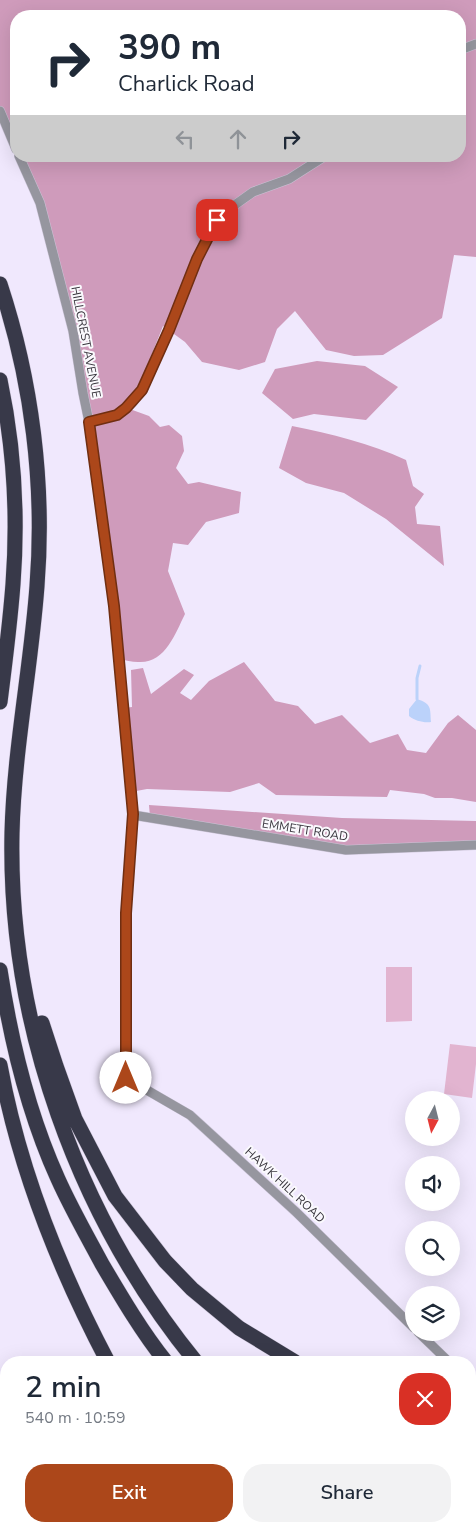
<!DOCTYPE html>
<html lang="en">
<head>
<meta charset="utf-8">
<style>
	body { margin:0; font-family:"Nunito Sans",sans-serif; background:#f2f2f3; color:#1f2937; height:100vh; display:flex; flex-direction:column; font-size:19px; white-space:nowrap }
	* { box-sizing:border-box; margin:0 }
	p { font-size:16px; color:#747a83 }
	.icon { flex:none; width:28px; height:28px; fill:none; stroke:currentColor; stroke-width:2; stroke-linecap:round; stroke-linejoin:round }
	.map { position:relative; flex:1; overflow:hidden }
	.panel { position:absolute; left:0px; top:1356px; width:476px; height:176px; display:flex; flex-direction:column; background:#fff; border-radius:20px 20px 0 0; box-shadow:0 5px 20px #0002 }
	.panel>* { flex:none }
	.top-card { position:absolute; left:10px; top:10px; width:456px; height:152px; border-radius:20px; box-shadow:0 5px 20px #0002; background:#fff; color:#1f2937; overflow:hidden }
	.needle { width:32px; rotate:187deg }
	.tools { position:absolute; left:405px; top:1091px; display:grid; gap:10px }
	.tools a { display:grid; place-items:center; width:55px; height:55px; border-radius:50%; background:#fff; box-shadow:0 5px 20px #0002; font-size:25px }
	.pin { position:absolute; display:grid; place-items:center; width:42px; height:42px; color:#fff; margin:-21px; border-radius:10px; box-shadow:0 2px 8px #0006 }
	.me { position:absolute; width:55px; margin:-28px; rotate:0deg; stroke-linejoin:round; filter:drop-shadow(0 0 4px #0008) }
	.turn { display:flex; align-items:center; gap:18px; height:105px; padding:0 25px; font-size:22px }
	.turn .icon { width:65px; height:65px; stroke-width:2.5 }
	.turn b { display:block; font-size:35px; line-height:42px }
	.lanes { display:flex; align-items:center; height:48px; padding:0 25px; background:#0003; justify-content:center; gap:25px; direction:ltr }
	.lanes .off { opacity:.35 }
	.round { display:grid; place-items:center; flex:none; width:52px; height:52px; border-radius:20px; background:#f2f2f3 }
	.summary { display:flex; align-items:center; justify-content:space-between; height:85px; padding:0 25px }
	h1 { font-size:30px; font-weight:600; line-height:38px }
	.action { display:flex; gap:10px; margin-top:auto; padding:10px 25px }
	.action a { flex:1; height:58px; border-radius:20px; background:#ac471a; color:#fff; font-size:20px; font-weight:600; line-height:58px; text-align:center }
	.action a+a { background:#f2f2f3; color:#1f2937 }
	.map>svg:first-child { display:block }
	.green { fill:#e2b4d0 }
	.forest { fill:#cf9bbb }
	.water { fill:#bbd2fa }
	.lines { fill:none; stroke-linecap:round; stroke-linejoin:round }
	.stream { stroke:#bbd2fa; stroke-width:3 }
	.street-casing { stroke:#cbc4d7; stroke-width:10 }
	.highway-casing { stroke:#cbc4d7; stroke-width:16 }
	.street { stroke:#96969f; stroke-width:9 }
	.highway { stroke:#383949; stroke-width:15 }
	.route-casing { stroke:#702e11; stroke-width:12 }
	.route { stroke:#ac471a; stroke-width:9 }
	.labels { text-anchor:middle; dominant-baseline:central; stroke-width:4; stroke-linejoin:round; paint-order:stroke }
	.street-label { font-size:12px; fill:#38353d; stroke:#faf9fd }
</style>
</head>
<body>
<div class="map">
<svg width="476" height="1532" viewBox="0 0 476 1532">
	<rect width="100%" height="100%" fill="#f0e8fd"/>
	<path class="green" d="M 386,967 L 412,967 L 412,1021 L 386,1022 Z
		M 450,1044 L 476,1047 L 476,1064 L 472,1098 L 444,1094 Z"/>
	<path class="forest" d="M 0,0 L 476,0 L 476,257 L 454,255 L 442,318 L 383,355 L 354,356 L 326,350 L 295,311 L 277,329 L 265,362 L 239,370 L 202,362 L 185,342 L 163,326 L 133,402 L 127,408 L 149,416 L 160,427 L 169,425 L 182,436 L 184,451 L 176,468 L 188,484 L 199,482 L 241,492 L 239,513 L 206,522 L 188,545 L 173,543 L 168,571 L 185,614 C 175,634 165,664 138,662 C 132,662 125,660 119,659 L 89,422 L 40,203 L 19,156 L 460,156 L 460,16 L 16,16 L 16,149 L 0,112 Z
		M 317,361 L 365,366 L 398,387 L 366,420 L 314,414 L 293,419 L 262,393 L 275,369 Z
		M 292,426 C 331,434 370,443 406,460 L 413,486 L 424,494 L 415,507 L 417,524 L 440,526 L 444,566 L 386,519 L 344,493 L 306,483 L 279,468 Z
		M 244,662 L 275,701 L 298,706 L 315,724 L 342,715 L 370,743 L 398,734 L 407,750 L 426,753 L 448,723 L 458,715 L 476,730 L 476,802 L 452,798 L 435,798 L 424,794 L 390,790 L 387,797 L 276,795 L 259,783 L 230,792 L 147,789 L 131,792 L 123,708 L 132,707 L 131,670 L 143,668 L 151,694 L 184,669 L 194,675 L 180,693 L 191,700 L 209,681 Z
		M 149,805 L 342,818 L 476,821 L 476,845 L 346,850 L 150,817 Z"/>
	<path class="water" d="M 417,699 C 432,704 430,708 431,722 C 424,723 415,721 409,716 L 409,709 Z"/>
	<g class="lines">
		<path class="stream" d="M 417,699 L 417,678 L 420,666"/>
		<defs>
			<path id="street" d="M 460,50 L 476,44
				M 0,111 L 16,149
				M 19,156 L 40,203 L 73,331 L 83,393 L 89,422 L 114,605 L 133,815 L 126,913 L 126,1078 L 190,1115 L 296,1212 L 414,1328
				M 89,422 L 117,415 L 133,402 L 142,389 L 169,330 L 197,259 L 217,220 L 229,209 L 253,192 L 289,179 L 325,156
				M 133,815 L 346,850 L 476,845
				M 418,1332 L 449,1362
				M 470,1381 L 476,1386"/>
			<path id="highway" d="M 0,284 C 32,381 45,485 37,586 C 31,668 14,750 12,833 C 8,1023 77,1216 196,1362
				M 0,380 C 14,446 18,517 13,584 C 10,624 5,663 0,702
				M 0,970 C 11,1042 28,1113 58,1179 C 71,1208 87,1236 102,1264 C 122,1298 142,1332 166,1362
				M 42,1023 L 56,1066 L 75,1119 L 115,1196 L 165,1261 L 192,1289 L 239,1328 L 295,1362
				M 0,1065 C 19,1169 59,1269 108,1362
				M 228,1526 L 234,1532
				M 333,1526 L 340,1532
				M 371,1526 L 379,1532
				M 460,1526 L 464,1532"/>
		</defs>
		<use href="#street" class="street-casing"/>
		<use href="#highway" class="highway-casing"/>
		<use href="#street" class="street"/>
		<use href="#highway" class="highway"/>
	</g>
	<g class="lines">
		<defs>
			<path id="route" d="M 126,1078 L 126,913 L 133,814 L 114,606 L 89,422 L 117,415 L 126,408 L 142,390 L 169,330 L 197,259 L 217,220"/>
		</defs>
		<use href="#route" class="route-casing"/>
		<use href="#route" class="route"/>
	</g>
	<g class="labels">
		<g class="street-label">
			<text transform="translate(86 342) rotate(79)">HILLCREST AVENUE</text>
			<text transform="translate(305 830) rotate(9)">EMMETT ROAD</text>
			<text transform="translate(285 1185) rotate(43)">HAWK HILL ROAD</text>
		</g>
	</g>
</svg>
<div class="tools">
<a><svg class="needle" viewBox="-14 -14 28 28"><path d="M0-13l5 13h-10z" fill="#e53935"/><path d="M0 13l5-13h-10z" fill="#747a83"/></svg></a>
<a><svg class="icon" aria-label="sound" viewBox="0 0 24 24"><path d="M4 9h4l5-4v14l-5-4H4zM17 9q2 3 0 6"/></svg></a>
<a><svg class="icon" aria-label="search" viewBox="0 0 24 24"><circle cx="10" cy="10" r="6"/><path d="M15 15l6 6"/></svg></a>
<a><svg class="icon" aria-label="layers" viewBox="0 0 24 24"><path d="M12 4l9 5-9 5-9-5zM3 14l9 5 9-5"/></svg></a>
</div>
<div class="pin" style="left:217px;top:220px;background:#d93025"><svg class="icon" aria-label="arrive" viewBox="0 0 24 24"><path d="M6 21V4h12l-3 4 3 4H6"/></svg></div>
<svg class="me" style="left:126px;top:1078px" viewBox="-20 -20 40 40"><circle r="19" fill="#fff"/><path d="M0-13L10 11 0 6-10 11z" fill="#ac471a"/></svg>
<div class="top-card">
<div class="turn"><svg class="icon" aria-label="right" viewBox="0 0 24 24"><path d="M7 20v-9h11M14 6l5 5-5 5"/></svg><div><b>390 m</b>Charlick Road</div></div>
<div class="lanes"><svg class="icon off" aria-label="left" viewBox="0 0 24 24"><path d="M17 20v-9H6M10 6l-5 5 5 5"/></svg><svg class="icon off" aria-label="ahead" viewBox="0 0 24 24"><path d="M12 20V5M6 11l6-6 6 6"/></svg><svg class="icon" aria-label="right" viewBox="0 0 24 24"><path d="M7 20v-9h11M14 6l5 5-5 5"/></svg></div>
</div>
<section class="panel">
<div class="summary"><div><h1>2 min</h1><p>540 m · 10:59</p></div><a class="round" style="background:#d93025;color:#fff"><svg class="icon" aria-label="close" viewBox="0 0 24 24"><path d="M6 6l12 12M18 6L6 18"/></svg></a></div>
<div class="action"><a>Exit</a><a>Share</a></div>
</section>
</div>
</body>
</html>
